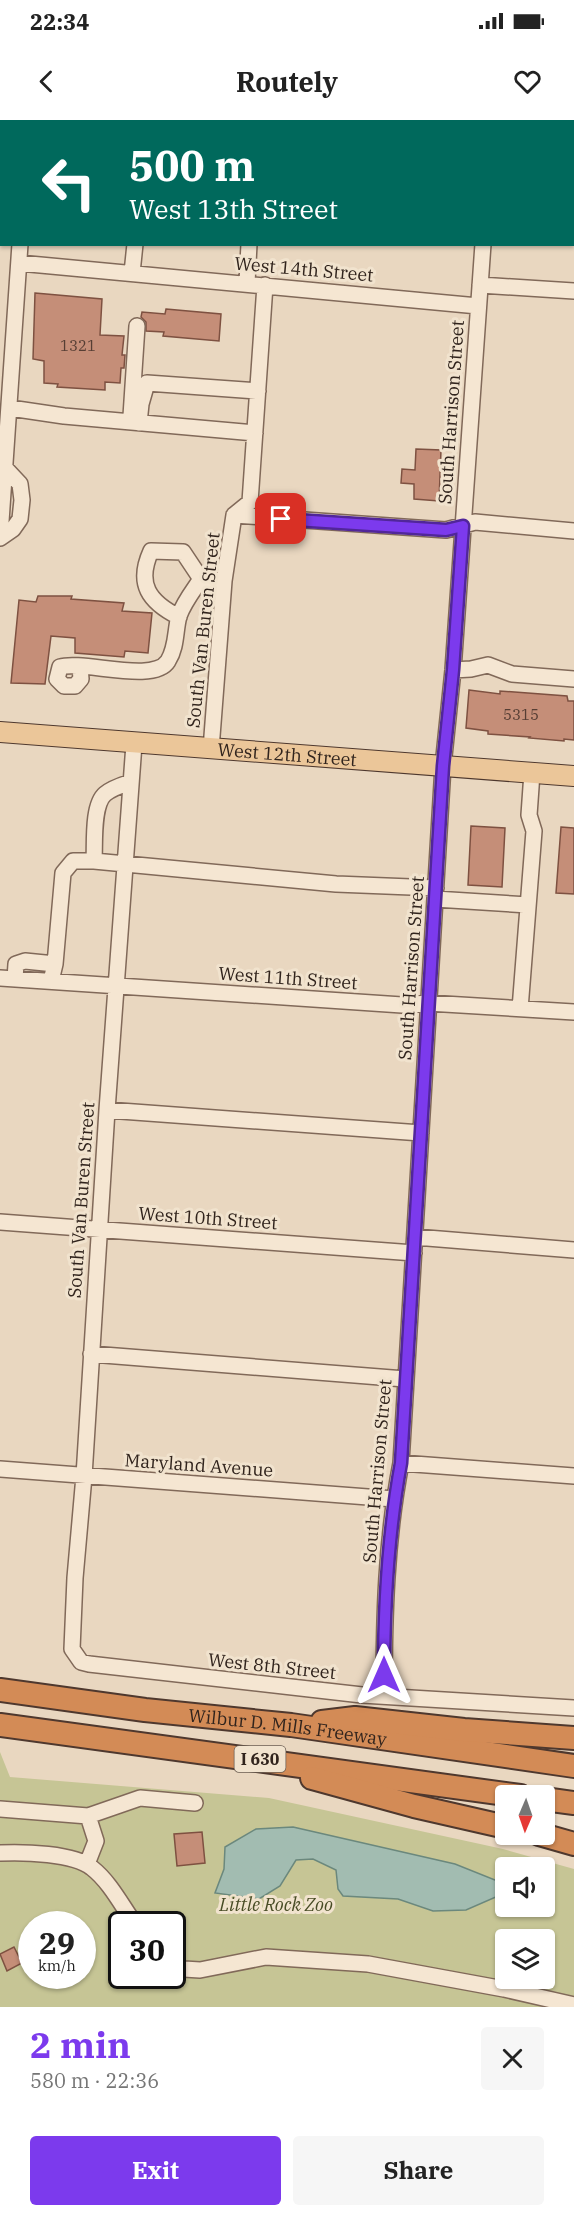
<!DOCTYPE html>
<html lang="en">
<head>
<meta charset="utf-8">
<style>
	body { margin:0; font-family:"IBM Plex Serif",serif; background:#f6f6f6; color:#222; height:100vh; display:flex; flex-direction:column; font-size:22px; white-space:nowrap }
	* { box-sizing:border-box; margin:0 }
	p { font-size:20px; color:#767676 }
	.icon { flex:none; width:33px; height:33px; fill:none; stroke:currentColor; stroke-width:2; stroke-linecap:round; stroke-linejoin:round }
	.map { position:relative; height:1887px; overflow:hidden }
	.details { display:flex; flex-direction:column; background:#fff; flex:1 }
	.details>* { flex:none }
	.top-card { position:absolute; left:0px; top:0px; width:574px; height:126px; box-shadow:0 2px 4px #0004; background:#00695c; color:#fff; overflow:hidden }
	.needle { width:39px; rotate:182deg }
	.fabs { position:absolute; left:495px; top:1665px; display:grid; gap:12px }
	.fabs a { display:grid; place-items:center; width:60px; height:60px; border-radius:6px; background:#fff; box-shadow:0 2px 4px #0004; font-size:30px }
	.speed { position:absolute; left:18px; top:1791px; display:flex; gap:12px; font-size:30px; font-weight:700; text-align:center }
	.speed>* { display:grid; place-content:center; width:78px; height:78px; border-radius:50%; background:#fff; box-shadow:0 2px 4px #0004; line-height:1 }
	.speed small { font-size:15px; font-weight:400 }
	.speed .limit { border:3px solid #111; border-radius:9px; background:#fff; color:#111 }
	.pin { position:absolute; display:grid; place-items:center; width:51px; height:51px; color:#fff; margin:-26px; border-radius:12px; box-shadow:0 3px 9px #0006 }
	.me { position:absolute; width:66px; margin:-33px; rotate:0deg; stroke-linejoin:round; filter:drop-shadow(0 0 4px #0008) }
	.turn { display:flex; align-items:center; gap:21px; height:126px; padding:0 30px; font-size:27px }
	.turn .icon { width:78px; height:78px; stroke-width:2.5 }
	.turn b { display:block; font-size:42px; line-height:51px }
	.round { display:grid; place-items:center; flex:none; width:63px; height:63px; border-radius:6px; background:#f6f6f6 }
	.summary { display:flex; align-items:center; justify-content:space-between; height:102px; padding:0 30px }
	h1 { font-size:36px; font-weight:700; line-height:45px; color:#7c3aed }
	.cta { display:flex; gap:12px; margin-top:auto; padding:12px 30px }
	.cta a { flex:1; height:69px; border-radius:6px; background:#7c3aed; color:#fff; font-size:24px; font-weight:700; line-height:69px; text-align:center }
	.cta a+a { background:#f6f6f6; color:#222 }
	.status { display:flex; justify-content:space-between; align-items:center; height:42px; padding:0 30px; background:#fff; direction:ltr }
	.status svg { height:16px; fill:currentColor }
	header { display:flex; justify-content:space-between; align-items:center; height:78px; padding:0 30px; background:#fff; font-size:27px; font-weight:700 }
	.map>svg:first-child { display:block }
	.green { fill:#c6c595; fill-rule:evenodd }
	.water { fill:#a2bcb1; stroke:#6b887d; stroke-width:1.5 }
	.building { fill:#c58e78; stroke:#7e5141; stroke-width:1.5 }
	.lines { fill:none; stroke-linecap:round; stroke-linejoin:round }
	.minor-casing { stroke:#816959; stroke-width:18 }
	.major-casing { stroke:#4e382e; stroke-width:22 }
	.highway-casing { stroke:#4e382e; stroke-width:26 }
	.minor { stroke:#f5e6d2; stroke-width:15 }
	.major { stroke:#ebc699; stroke-width:20 }
	.highway { stroke:#d38b56; stroke-width:22 }
	.route-casing { stroke:#51269a; stroke-width:15 }
	.route { stroke:#7c3aed; stroke-width:10 }
	.labels { text-anchor:middle; dominant-baseline:central; stroke-width:6; stroke-linejoin:round; paint-order:stroke }
	.number-label { font-size:15px; fill:#563e34 }
	.shield { fill:#f1e3ce; stroke:#6b5d52; stroke-width:1.5 }
	.shield-label { font-size:16px; font-weight:bold; fill:#31241d }
	.street-label { font-size:18px; fill:#31241d; stroke:#f1e3ce }
	.park-label { font-size:18px; font-style:italic; fill:#484c25; stroke:#f1e3ce }
</style>
</head>
<body>
<div class="status"><b>22:34</b><svg viewBox="0 0 49 12"><path d="M0 12V9h3v3zM5 12V6h3v6zM10 12V3h3v9zM15 12V0h3v12zM26 1h20v11H26zM47 4h2v5h-2z"/></svg></div>
<header><svg class="icon" aria-label="back" viewBox="0 0 24 24"><path d="M15 5l-7 7 7 7"/></svg>Routely<svg class="icon" aria-label="heart" viewBox="0 0 24 24"><path d="M12 20l-8-8c-3-5 5-10 8-4 3-6 11-1 8 4z"/></svg></header>
<div class="map">
<svg width="574" height="1887" viewBox="0 0 574 1887">
	<rect width="100%" height="100%" fill="#e9d7c0"/>
	<path class="green" d="M 0,1632 L 10,1657 L 269,1678 L 503,1729 L 574,1749 L 574,1887 L 0,1887 ZM 506,1748 L 544,1748 L 544,1786 L 506,1786 ZM 32,1804 L 82,1804 L 82,1856 L 32,1856 ZM 122,1804 L 172,1804 L 172,1856 L 122,1856 ZM 506,1820 L 544,1820 L 544,1858 L 506,1858 Z"/>
	<path class="water" d="M 293,1707 L 455,1744 L 505,1764 L 505,1773 L 466,1790 L 433,1791 L 398,1779 L 343,1776 L 338,1769 L 336,1750 L 313,1739 L 296,1740 L 280,1766 L 259,1779 L 215,1773 L 224,1749 L 225,1727 L 256,1709 Z"/>
	<path class="building" d="M 35,173 L 102,179 L 100,215 L 124,216 L 122,235 L 125,235 L 124,248 L 121,248 L 120,263 L 105,262 L 105,270 L 57,267 L 58,264 L 44,263 L 44,241 L 33,239 Z
		M 166,189 L 221,194 L 219,221 L 163,216 L 164,212 L 146,211 L 146,202 L 141,197 L 142,192 L 165,194 Z
		M 416,329 L 441,330 L 439,381 L 414,379 L 414,364 L 401,363 L 402,349 L 415,350 Z
		M 38,476 L 72,476 L 71,479 L 124,483 L 122,491 L 152,493 L 148,533 L 125,531 L 124,537 L 75,533 L 75,518 L 51,516 L 45,564 L 11,563 L 19,480 L 36,482 Z
		M 469,570 L 500,574 L 500,571 L 567,576 L 568,581 L 574,581 L 574,620 L 564,619 L 564,621 L 529,618 L 530,617 L 488,614 L 488,611 L 466,608 Z
		M 471,706 L 505,708 L 502,767 L 468,765 Z
		M 561,707 L 574,708 L 574,774 L 556,773 Z
		M 202,1712 L 205,1743 L 177,1746 L 174,1714 Z
		M 14,1827 L 22,1843 L 7,1851 L 0,1834 Z"/>
	<g class="lines">
		<defs>
			<path id="minor" d="M 28,2 L 28,0
				M 146,2 L 146,0
				M 254,2 L 254,0
				M 492,2 L 492,0
				M 19,143 L 478,186
				M 132,153 L 135,124
				M 247,163 L 249,124
				M 480,165 L 574,171
				M 10,288 L 64,296 L 255,313
				M 131,296 L 137,206
				M 139,303 L 141,284 L 147,263 L 258,271
				M 234,395 L 446,410 L 475,402 L 574,411
				M 234,395 L 250,382 L 265,165
				M 0,416 L 20,124
				M 0,418 L 13,409 L 20,399 L 22,380 L 20,364 L 5,348
				M 179,497 C 149,482 136,464 151,431 L 183,432 L 201,459 L 224,461
				M 80,547 L 81,559 L 75,566 L 64,566 L 57,559 L 60,547 C 83,540 154,564 168,541 C 177,527 175,510 179,496 C 184,482 193,471 201,459
				M 453,550 L 471,549 L 488,545 L 512,554 L 574,559
				M 134,624 L 107,990 L 84,1356 L 75,1458 L 72,1529 L 81,1542 L 89,1544 L 362,1575 L 574,1588
				M 211,629 L 224,461 L 234,395
				M 94,741 C 95,724 92,685 105,674 C 112,668 122,665 131,662
				M 435,779 L 528,785
				M 0,858 L 402,885 L 428,883 L 574,892
				M 15,859 L 16,844 L 25,841 L 55,844
				M 51,861 L 55,844 L 63,753 L 73,741 L 94,741 L 336,764 L 436,768
				M 520,889 L 534,711 L 529,695 L 532,653
				M 107,990 L 421,1013
				M 0,1102 L 414,1133
				M 415,1117 L 574,1130
				M 91,1234 L 405,1259
				M 401,1343 L 574,1356
				M 0,1349 L 394,1379
				M 384,1575 C 384,1497 386,1420 401,1343 L 443,646 L 453,550 L 483,124
				M 0,1689 L 88,1696 L 96,1721 L 87,1744
				M 88,1696 L 140,1678 L 195,1683
				M 0,1733 C 23,1732 74,1733 92,1748 C 110,1762 122,1786 135,1804
				M 172,1844 L 184,1849 L 200,1850 L 266,1837 L 368,1844 L 504,1869 L 574,1885"/>
			<g id="major">
				<path id="s1" d="M 0,612 L 574,656"/>
			</g>
			<g id="highway">
				<path id="s2" d="M 0,1570 L 145,1590 L 291,1605 L 574,1646"/>
				<path d="M 322,1602 L 355,1598 L 464,1610 L 574,1618"/>
				<path d="M 0,1605 L 520,1676"/>
				<path d="M 312,1658 L 414,1686 L 506,1707"/>
				<path d="M 544,1679 L 574,1683"/>
				<path d="M 539,1714 L 574,1724"/>
			</g>
		</defs>
		<use href="#minor" class="minor-casing"/>
		<use href="#major" class="major-casing"/>
		<use href="#highway" class="highway-casing"/>
		<use href="#minor" class="minor"/>
		<use href="#major" class="major"/>
		<use href="#highway" class="highway"/>
	</g>
	<g class="lines">
		<defs>
			<path id="route" d="M 281,399 L 446,410 L 463,406 L 453,550 L 443,646 L 401,1343 C 388,1413 384,1484 384,1555"/>
		</defs>
		<use href="#route" class="route-casing"/>
		<use href="#route" class="route"/>
	</g>
	<g class="labels">
		<g class="number-label">
			<text x="78" y="225">1321</text>
			<text x="521" y="594">5315</text>
		</g>
		<rect class="shield" x="234.5" y="1626" width="51" height="26" rx="4.5"/>
		<g class="shield-label">
			<text x="260" y="1639">I 630</text>
		</g>
		<g class="street-label">
			<text transform="translate(304 149) rotate(5)">West 14th Street</text>
			<text transform="translate(451 292) rotate(-86)">South Harrison Street</text>
			<text transform="translate(203 510) rotate(-84)">South Van Buren Street</text>
			<text stroke="none"><textPath href="#s1" startOffset="288">West 12th Street</textPath></text>
			<text transform="translate(411 848) rotate(-86)">South Harrison Street</text>
			<text transform="translate(288 858) rotate(4)">West 11th Street</text>
			<text transform="translate(81 1080) rotate(-86)">South Van Buren Street</text>
			<text transform="translate(208 1098) rotate(4)">West 10th Street</text>
			<text transform="translate(199 1345) rotate(4)">Maryland Avenue</text>
			<text transform="translate(377 1351) rotate(-85)">South Harrison Street</text>
			<text transform="translate(272 1546) rotate(6)">West 8th Street</text>
			<text stroke="none"><textPath href="#s2" startOffset="290">Wilbur D. Mills Freeway</textPath></text>
		</g>
		<g class="park-label">
			<text x="276" y="1784">Little Rock Zoo</text>
		</g>
	</g>
</svg>
<div class="fabs">
<a><svg class="needle" viewBox="-14 -14 28 28"><path d="M0-13l5 13h-10z" fill="#e53935"/><path d="M0 13l5-13h-10z" fill="#767676"/></svg></a>
<a><svg class="icon" aria-label="sound" viewBox="0 0 24 24"><path d="M4 9h4l5-4v14l-5-4H4zM17 9q2 3 0 6"/></svg></a>
<a><svg class="icon" aria-label="layers" viewBox="0 0 24 24"><path d="M12 4l9 5-9 5-9-5zM3 14l9 5 9-5"/></svg></a>
</div>
<div class="speed"><div>29<small>km/h</small></div><div class="limit">30</div></div>
<div class="pin" style="left:281px;top:399px;background:#d93025"><svg class="icon" aria-label="arrive" viewBox="0 0 24 24"><path d="M6 21V4h12l-3 4 3 4H6"/></svg></div>
<svg class="me" style="left:384px;top:1555px" viewBox="-20 -20 40 40"><path d="M0-17L14 15 0 8-14 15z" fill="#7c3aed" stroke="#fff" stroke-width="4"/></svg>
<div class="top-card">
<div class="turn"><svg class="icon" aria-label="left" viewBox="0 0 24 24"><path d="M17 20v-9H6M10 6l-5 5 5 5"/></svg><div><b>500 m</b>West 13th Street</div></div>
</div>
</div>
<section class="details">
<div class="summary"><div><h1>2 min</h1><p>580 m · 22:36</p></div><a class="round"><svg class="icon" aria-label="close" viewBox="0 0 24 24"><path d="M6 6l12 12M18 6L6 18"/></svg></a></div>
<div class="cta"><a>Exit</a><a>Share</a></div>
</section>
</body>
</html>
